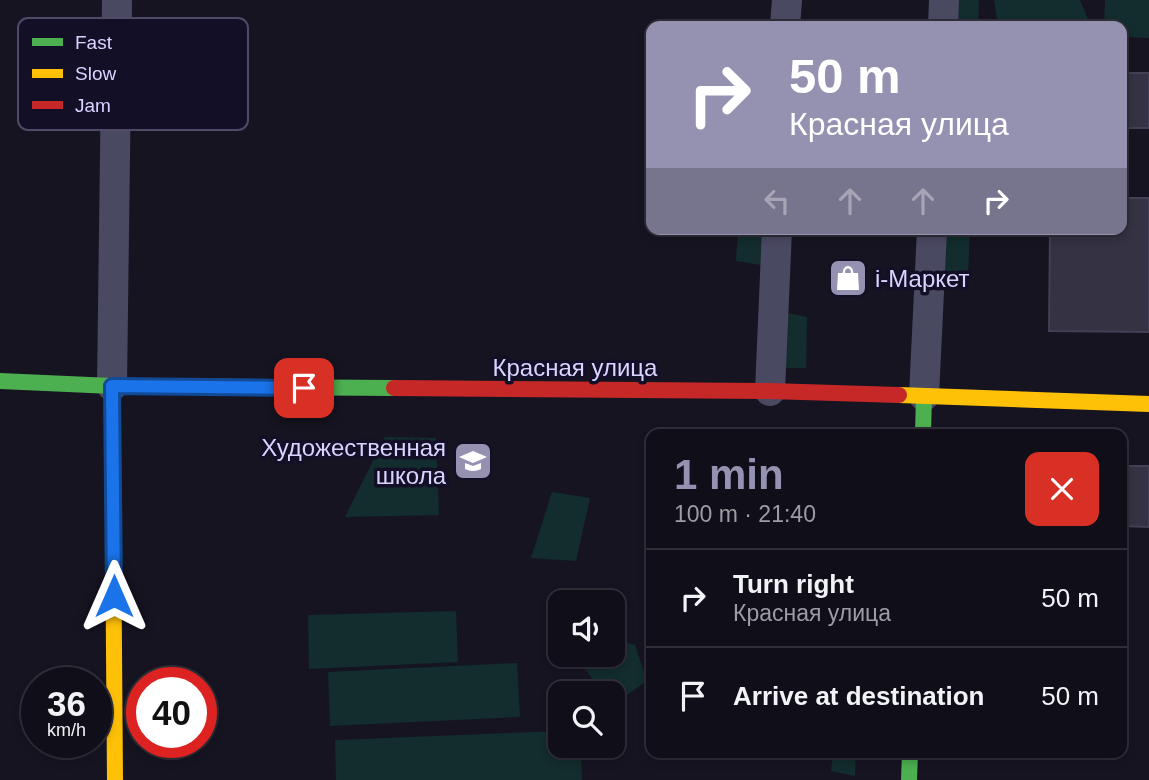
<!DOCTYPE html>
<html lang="en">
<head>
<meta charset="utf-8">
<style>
	body { margin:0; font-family:Arial,sans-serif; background:#191822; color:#f1f3f6; height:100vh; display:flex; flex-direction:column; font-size:26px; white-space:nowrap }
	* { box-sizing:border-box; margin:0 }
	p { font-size:23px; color:#9c9ca2 }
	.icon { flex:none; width:38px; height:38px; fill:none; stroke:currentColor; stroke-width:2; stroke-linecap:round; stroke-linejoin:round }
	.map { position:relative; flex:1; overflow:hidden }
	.side { position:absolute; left:646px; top:429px; width:481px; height:329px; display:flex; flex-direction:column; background:#100f19; border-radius:14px; box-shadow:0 4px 10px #0003,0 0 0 2px #302f38 }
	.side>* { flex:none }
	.banner { position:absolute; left:646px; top:21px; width:481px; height:214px; border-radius:14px; box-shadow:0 4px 10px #0003,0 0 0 2px #302f38; background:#9591b1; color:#fff; overflow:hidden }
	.controls { position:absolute; left:548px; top:590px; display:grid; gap:14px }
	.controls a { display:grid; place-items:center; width:77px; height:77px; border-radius:14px; background:#100f19; box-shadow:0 4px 10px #0003,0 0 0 2px #302f38; font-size:35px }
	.speed { position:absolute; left:21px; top:667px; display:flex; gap:14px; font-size:35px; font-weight:700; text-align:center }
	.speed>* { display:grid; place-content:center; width:91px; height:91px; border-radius:50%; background:#100f19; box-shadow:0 4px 10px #0003,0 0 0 2px #302f38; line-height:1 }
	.speed small { font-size:18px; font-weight:400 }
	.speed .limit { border:10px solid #d22; background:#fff; color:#111 }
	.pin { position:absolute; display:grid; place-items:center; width:60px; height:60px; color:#fff; margin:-30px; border-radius:14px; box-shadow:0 4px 10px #0006 }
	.me { position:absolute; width:77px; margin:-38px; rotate:0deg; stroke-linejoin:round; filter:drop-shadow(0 0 5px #0008) }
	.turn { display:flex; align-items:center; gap:24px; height:147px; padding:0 28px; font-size:32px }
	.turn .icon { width:91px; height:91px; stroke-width:2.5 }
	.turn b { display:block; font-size:49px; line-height:60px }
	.lanes { display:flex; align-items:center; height:66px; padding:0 28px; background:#0003; justify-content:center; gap:35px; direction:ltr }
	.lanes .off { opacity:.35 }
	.round { display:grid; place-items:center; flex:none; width:74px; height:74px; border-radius:14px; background:#191822 }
	.head { display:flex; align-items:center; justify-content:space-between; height:119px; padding:0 28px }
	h1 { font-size:42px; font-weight:700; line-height:52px; color:#9591b1 }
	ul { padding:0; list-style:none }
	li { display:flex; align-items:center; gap:21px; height:98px; padding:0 28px; border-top:2px solid #302f38 }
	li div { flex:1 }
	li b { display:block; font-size:26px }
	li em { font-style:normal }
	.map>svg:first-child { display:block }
	.green { fill:#132c2d }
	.building { fill:#343243; stroke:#433f54; stroke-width:2 }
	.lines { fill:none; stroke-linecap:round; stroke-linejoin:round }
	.street { stroke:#4a4962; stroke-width:30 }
	.fast { stroke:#4caf50; stroke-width:16 }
	.slow { stroke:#ffc107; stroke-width:16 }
	.jam { stroke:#c62828; stroke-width:16 }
	.route-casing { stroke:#114b97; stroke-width:18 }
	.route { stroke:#1a73e8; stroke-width:12 }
	.labels { text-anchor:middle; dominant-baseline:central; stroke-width:7; stroke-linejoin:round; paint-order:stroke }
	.poi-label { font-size:24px; fill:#d9d4ff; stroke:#130f26; text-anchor:start }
	.street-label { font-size:24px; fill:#d9d4ff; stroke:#130f26 }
	.key { fill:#130f26; stroke:#4e4a67; stroke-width:2 }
	.key-label { font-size:19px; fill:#d9d4ff }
</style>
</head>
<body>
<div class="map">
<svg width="1149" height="780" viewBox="0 0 1149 780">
	<rect width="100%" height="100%" fill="#161421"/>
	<path class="green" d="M 954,0 L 979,0 L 978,26 L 953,26 Z
		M 994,0 L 1080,0 L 1091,26 L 998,26 Z
		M 1105,0 L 1149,0 L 1149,38 L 1122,37 L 1122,26 L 1104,26 Z
		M 738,229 L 770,229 L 767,266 L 736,261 Z
		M 944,229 L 970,229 L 968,278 L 942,271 Z
		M 782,312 L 807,317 L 806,368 L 776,368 Z
		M 385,437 L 436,438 L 439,515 L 345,517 Z
		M 552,492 L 590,498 L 576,561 L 531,558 Z
		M 456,611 L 458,662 L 309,669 L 308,615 Z
		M 613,639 L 635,645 L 647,681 L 624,697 L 592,678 L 573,655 L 612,654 Z
		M 517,663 L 520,717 L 330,726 L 328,672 Z
		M 560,731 L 560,746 L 581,746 L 582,780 L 336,780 L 335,740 Z
		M 833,753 L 856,753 L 855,776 L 831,771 Z"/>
	<path class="building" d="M 1122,73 L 1149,73 L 1149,128 L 1122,128 Z
		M 1122,198 L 1149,198 L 1149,332 L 1049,331 L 1050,229 L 1122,229 Z
		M 1122,466 L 1149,466 L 1149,527 L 1122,526 Z"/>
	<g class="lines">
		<path class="street" d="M 785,26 L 787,0
			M 943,26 L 944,0
			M 112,386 L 117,0
			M 770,391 L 777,229
			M 924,396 L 932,229"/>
		<path class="fast" d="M 0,381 L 112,386 L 394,388
			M 923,434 L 924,396
			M 909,780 L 910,752"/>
		<path class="slow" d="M 112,386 L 115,780
			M 899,395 L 1149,404"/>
		<path class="jam" d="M 394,388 L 770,391 L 899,395"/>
	</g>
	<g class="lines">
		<defs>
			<path id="route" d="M 114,596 L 112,386 L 304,388"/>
		</defs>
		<use href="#route" class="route-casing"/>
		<use href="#route" class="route"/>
	</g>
	<defs>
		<symbol id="shop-square" viewBox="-11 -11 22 22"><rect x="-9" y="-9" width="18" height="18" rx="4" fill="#9591b1" stroke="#130f26"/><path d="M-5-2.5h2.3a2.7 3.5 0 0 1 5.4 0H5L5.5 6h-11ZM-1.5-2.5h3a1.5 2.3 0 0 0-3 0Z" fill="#fff"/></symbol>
		<symbol id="school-square" viewBox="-11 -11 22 22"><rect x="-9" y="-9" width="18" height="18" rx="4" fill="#9591b1" stroke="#130f26"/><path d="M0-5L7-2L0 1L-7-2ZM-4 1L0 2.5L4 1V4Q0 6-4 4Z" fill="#fff"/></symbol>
	</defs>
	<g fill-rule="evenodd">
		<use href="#shop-square" x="826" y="256" width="44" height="44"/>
		<use href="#school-square" x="451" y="439" width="44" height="44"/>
	</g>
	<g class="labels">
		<g class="poi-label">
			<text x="875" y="278">i-Маркет</text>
			<text x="446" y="447" text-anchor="end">Художественная<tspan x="446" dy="28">школа</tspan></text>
		</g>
		<g class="street-label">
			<text x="575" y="367">Красная улица</text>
		</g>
	</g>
	<rect x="18" y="18" width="230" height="112" rx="10" class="key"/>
	<rect x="32" y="38" width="31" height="8" fill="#4caf50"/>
	<rect x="32" y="69" width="31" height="9" fill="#ffc107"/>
	<rect x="32" y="101" width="31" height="8" fill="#c62828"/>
	<g class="key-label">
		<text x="75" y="49">Fast</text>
		<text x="75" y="80">Slow</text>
		<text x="75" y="112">Jam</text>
	</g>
</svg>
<div class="controls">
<a><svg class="icon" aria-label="sound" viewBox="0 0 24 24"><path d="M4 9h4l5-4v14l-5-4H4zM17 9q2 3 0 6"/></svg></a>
<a><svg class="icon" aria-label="search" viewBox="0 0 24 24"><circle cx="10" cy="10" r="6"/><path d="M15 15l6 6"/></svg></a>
</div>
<div class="speed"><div>36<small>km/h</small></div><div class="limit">40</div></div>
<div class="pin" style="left:304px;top:388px;background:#d93025"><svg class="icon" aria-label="arrive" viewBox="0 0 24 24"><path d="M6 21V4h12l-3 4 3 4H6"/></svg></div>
<svg class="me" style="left:114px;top:596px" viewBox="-20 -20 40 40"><path d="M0-17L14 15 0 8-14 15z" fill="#1a73e8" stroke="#fff" stroke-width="4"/></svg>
<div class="banner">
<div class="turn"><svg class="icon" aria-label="right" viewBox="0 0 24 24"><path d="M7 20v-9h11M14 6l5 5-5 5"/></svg><div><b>50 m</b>Красная улица</div></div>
<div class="lanes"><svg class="icon off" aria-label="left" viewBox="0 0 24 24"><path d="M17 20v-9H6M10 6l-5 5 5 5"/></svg><svg class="icon off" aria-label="ahead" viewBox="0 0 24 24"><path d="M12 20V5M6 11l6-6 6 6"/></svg><svg class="icon off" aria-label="ahead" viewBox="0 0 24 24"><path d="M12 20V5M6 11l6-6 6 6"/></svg><svg class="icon" aria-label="right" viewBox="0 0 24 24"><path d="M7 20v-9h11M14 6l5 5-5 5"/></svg></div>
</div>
<section class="side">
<div class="head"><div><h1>1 min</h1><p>100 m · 21:40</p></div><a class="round" style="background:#d93025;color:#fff"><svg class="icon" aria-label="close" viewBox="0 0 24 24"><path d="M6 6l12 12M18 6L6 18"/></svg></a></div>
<ul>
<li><svg class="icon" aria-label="right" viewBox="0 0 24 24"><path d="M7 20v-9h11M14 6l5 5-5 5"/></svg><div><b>Turn right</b><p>Красная улица</p></div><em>50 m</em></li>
<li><svg class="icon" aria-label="arrive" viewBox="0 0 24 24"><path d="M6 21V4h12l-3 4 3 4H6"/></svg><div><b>Arrive at destination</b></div><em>50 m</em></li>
</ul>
</section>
</div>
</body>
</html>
